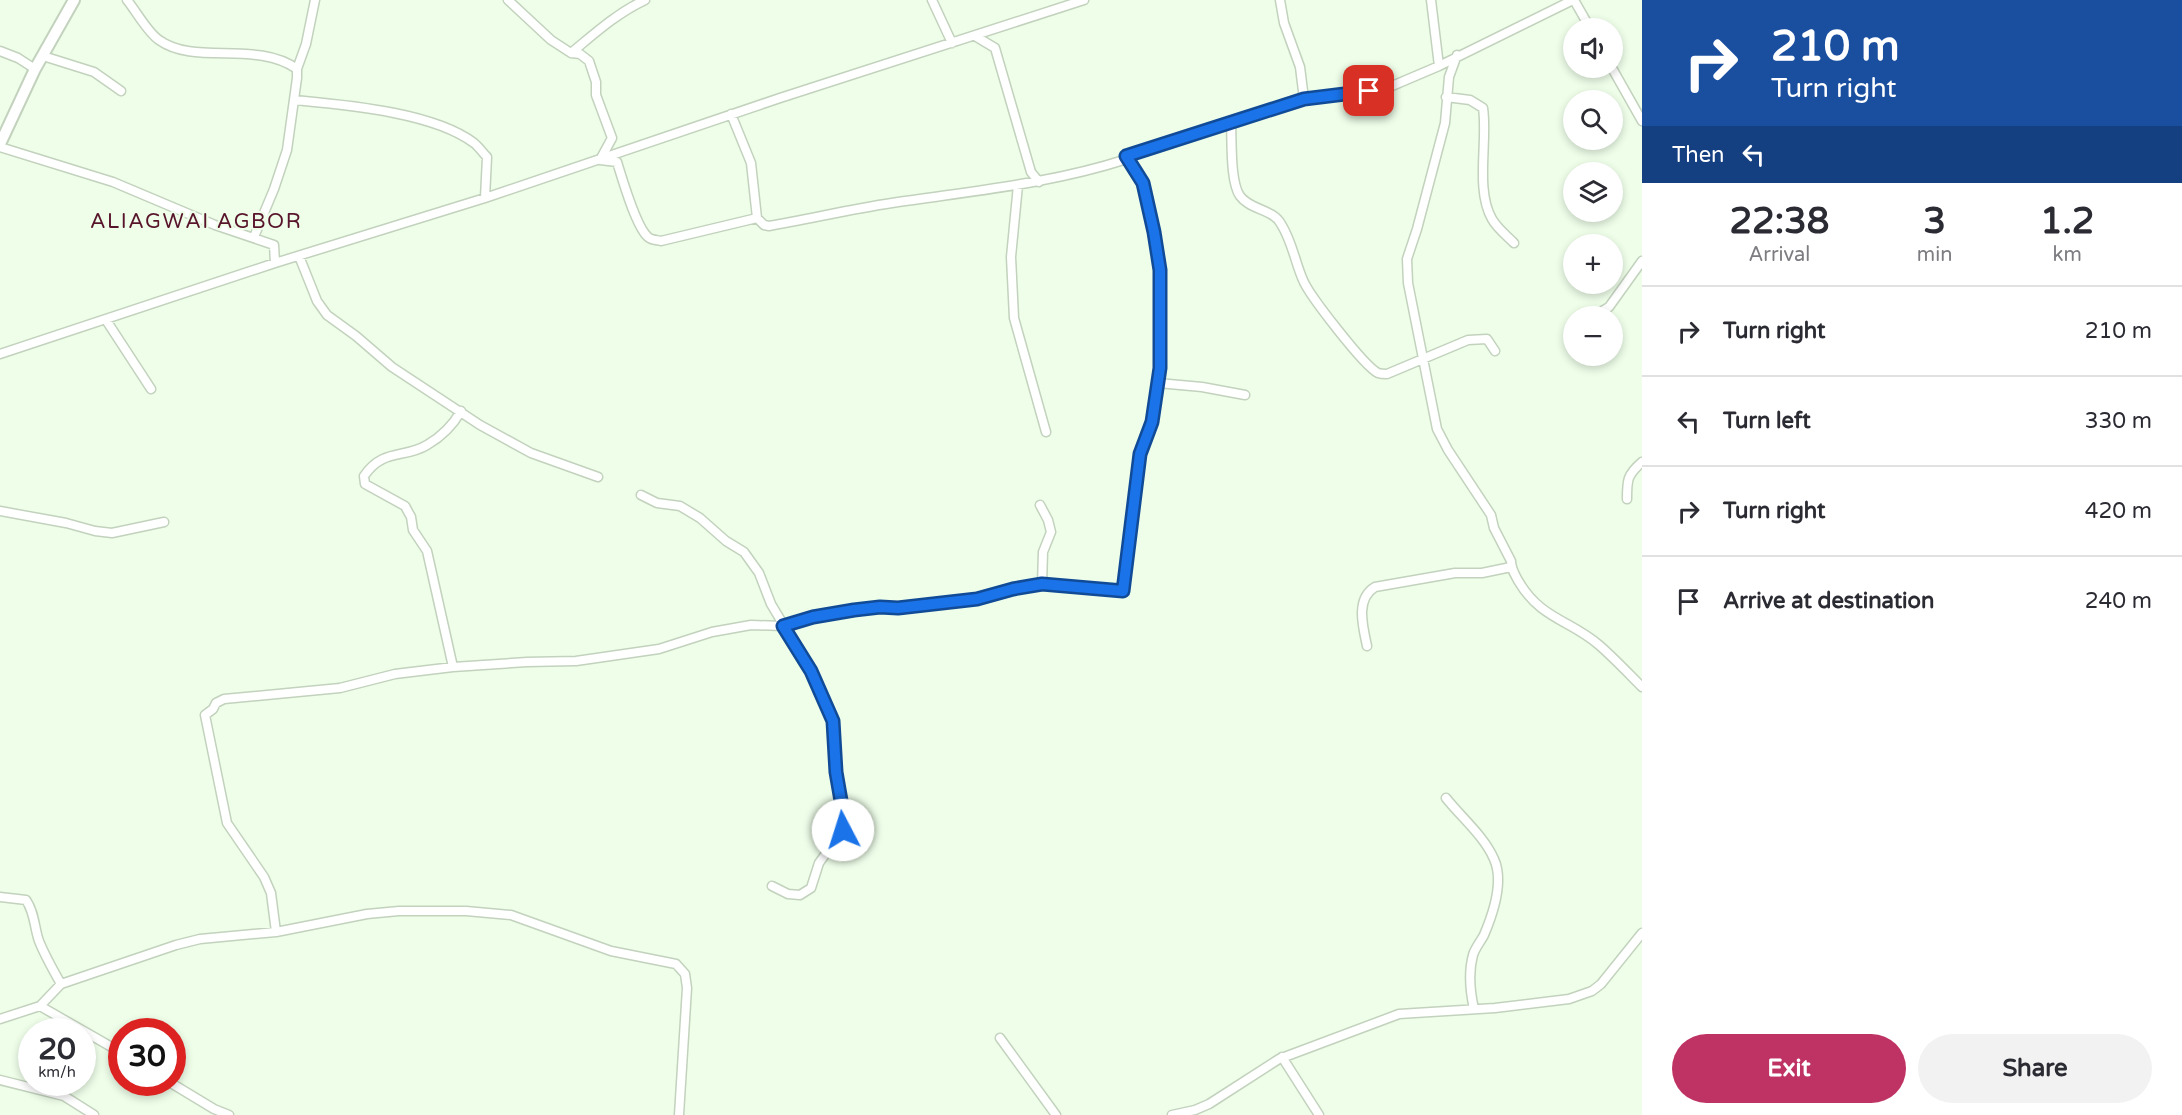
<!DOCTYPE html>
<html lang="en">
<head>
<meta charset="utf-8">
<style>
	body { margin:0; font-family:"Varela Round",sans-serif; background:#f2f2f3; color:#2b2b33; height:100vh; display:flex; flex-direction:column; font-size:22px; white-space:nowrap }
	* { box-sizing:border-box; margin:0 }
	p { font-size:20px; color:#7c7c81 }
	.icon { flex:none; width:33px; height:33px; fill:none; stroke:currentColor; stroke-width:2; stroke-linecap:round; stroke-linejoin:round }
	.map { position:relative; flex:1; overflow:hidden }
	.drawer { display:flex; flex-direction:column; background:#fff; width:540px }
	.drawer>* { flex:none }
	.banner { background:#1a4fa0; color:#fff; overflow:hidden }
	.fabs { position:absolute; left:1563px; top:18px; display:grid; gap:12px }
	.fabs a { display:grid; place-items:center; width:60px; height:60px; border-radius:50%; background:#fff; box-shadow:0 3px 9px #0003; font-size:30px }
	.speed { position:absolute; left:18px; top:1018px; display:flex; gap:12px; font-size:30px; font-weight:700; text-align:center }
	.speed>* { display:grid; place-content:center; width:78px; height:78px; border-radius:50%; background:#fff; box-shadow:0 3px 9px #0003; line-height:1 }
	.speed small { font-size:15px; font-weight:400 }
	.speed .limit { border:9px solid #d22; background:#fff; color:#111 }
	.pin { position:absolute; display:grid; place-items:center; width:51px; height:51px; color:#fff; margin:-26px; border-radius:12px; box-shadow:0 3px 9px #0006 }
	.me { position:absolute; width:66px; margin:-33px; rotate:355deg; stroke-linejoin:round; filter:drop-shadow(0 0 4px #0008) }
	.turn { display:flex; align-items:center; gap:21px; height:126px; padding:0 30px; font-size:27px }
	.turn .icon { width:78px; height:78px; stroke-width:2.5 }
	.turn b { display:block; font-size:42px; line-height:51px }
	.then { display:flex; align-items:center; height:57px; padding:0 30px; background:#0003; gap:12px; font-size:22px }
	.eta { display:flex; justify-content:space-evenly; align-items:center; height:102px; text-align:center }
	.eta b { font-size:36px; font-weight:800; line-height:42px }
	.primary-button { display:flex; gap:12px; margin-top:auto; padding:12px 30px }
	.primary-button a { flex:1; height:69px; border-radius:36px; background:#bf3264; color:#fff; font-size:24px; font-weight:800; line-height:69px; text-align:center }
	.primary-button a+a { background:#f2f2f3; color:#2b2b33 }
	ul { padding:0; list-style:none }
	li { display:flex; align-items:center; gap:18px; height:90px; padding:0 30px; border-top:2px solid #e1e1e2 }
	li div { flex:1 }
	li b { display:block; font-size:22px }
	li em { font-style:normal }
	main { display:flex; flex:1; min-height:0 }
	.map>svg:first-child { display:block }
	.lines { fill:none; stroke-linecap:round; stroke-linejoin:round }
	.minor-casing { stroke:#c2d2bd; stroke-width:11 }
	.tertiary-casing { stroke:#c2d2bd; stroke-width:14 }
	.minor { stroke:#fff; stroke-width:8 }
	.tertiary { stroke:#fff; stroke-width:10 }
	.route-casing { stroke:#114b97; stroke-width:15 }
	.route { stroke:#1a73e8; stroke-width:10 }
	.labels { text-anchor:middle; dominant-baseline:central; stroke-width:4.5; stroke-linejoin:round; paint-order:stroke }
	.quarter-label { font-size:21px; letter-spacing:1.5px; fill:#58142b; stroke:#eefee9 }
</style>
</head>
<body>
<main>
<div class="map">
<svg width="1642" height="1115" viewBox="0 0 1642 1115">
	<rect width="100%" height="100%" fill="#eefee9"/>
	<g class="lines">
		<defs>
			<path id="minor" d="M 127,0 C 136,11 148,33 159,40 C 195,66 257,40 297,69
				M 508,0 L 551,40 L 571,53 L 580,54 L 589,61 L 596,82 L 596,95 L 612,138 L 600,160 L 617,162 C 622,178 636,227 648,237 C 651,240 657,240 661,241 L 757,218
				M 932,0 L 952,43
				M 1280,0 L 1284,23 L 1300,67 L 1304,99
				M 1431,0 L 1439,66
				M 1574,0 L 1590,28
				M 975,36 L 995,48 L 1031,172 L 1039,182
				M 0,51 L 18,58 L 35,69
				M 571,53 C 594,34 617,13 645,0
				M 1457,55 L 1449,77 L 1445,123 L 1417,229 L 1407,259 L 1408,283 L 1437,429 L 1448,450 L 1491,515 L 1494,528 L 1511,561 C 1511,569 1515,575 1519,582 C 1541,619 1570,620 1599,645 C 1614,658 1628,673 1642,687
				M 43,56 L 94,72 L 121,91
				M 1612,68 L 1642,121
				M 1446,97 L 1470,100 L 1483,108 C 1488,141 1475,190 1492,219 C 1497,228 1507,236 1514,243
				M 294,100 C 345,105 433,112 474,143 C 479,147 483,153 487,157 L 485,198
				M 731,114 L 751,163 L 757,218 L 764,225 L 769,226 C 810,219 851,209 892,203 C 971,191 1050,184 1127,159 L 1127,156 L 1304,99 L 1392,86 L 1439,66 L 1573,0
				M 1231,123 C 1232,141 1230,182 1240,196 C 1250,210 1273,209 1281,224 C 1292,241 1295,262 1303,280 C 1309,295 1364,366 1378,373 C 1381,374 1383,374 1387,374 L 1468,340 L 1487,339 L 1495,351
				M 0,147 L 113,182 L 215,225 L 274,245 L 275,263
				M 1018,185 L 1011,257 L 1014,318 L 1046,432
				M 254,237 L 274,189 L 287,150 L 297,78 L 297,69 L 306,44 L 315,0
				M 299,256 L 317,301 L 327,315 L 356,336 L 392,367 L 480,425 L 531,453 L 598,477
				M 1594,316 L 1609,307 L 1642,261
				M 106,320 L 151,389
				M 1573,327 L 1574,326
				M 0,354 L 275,263 L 485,198 L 780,98 L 1084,0
				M 1158,383 L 1202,387 L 1245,395
				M 641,495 L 657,503 L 680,506 L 700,518 L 726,541 L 744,552 L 759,573 L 771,604 L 811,671 L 833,721 L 836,772 L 844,818 L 843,830 L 819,863 L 811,888 L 800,895 L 788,894 L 772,886
				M 1627,499 C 1627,480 1627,475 1642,462
				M 1040,505 L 1048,520 L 1051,532 L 1043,552 L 1042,584 L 1123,591 L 1140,454 L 1152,422 L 1160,368 L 1160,270 L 1143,183 L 1127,156
				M 0,511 L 66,523 L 95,531 L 112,533 L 164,522
				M 1367,646 C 1363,627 1355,599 1375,587 L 1455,573 L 1482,573 L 1511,567
				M 453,667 L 427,551 L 413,530 L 411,517 L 405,506 L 365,484 L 364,476 C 383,448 404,459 427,445 C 441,437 453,425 461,411
				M 1446,798 C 1461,817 1484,836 1494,859 C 1504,881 1493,914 1484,935 C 1481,941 1475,948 1473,955 C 1468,973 1470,991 1474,1009
				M 0,897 L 26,900 C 35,913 34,927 39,941 C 45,956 53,970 61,984
				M 276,932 L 271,893 L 264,877 L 227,823 L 205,715 L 213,709 L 216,703 L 224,699 L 340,688 L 395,674 L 453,667 L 527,662 L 576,661 L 659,649 L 712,632 L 751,625 L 783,626 L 813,617 L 854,611 L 880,607 L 898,608 L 977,599 L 1013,589 L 1042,584
				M 40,1006 L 122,1053
				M 0,1019 L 40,1006 L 61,984 L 176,945 L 200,939 L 276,932 L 367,914 L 399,911 L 466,911 L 511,915 L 611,951 L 676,964 L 685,974 L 687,988 L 679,1115
				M 1000,1038 L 1056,1115
				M 1282,1057 L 1319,1115
				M 0,1080 L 64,1096 L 94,1115
				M 171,1083 L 214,1109 L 229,1115
				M 1172,1115 L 1195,1110 L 1209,1104 L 1279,1059 L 1399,1014 L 1495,1008 L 1569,999 L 1592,991 L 1601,984 L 1642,933"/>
			<path id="tertiary" d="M 0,144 L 35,69 L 74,0"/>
		</defs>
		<use href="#minor" class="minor-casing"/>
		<use href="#tertiary" class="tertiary-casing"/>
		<use href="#minor" class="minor"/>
		<use href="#tertiary" class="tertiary"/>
	</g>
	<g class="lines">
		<defs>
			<path id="route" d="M 843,830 L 844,818 L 836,772 L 833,721 L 811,671 L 783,626 L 813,617 L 854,610 L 880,607 L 898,608 L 977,599 L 1013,589 L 1042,584 L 1123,591 L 1140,454 L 1152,422 L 1160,368 L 1160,270 L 1154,232 L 1143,183 L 1126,156 L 1304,99 L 1369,91"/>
		</defs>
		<use href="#route" class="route-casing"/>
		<use href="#route" class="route"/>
	</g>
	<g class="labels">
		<g class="quarter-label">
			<text x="196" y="221">ALIAGWAI AGBOR</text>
		</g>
	</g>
</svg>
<div class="fabs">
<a><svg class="icon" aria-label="sound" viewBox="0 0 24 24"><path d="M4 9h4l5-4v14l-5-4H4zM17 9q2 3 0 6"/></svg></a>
<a><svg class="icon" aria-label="search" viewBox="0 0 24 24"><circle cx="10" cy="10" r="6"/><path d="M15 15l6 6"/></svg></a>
<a><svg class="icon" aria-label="layers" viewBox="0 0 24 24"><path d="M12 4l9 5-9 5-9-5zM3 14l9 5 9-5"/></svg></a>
<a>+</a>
<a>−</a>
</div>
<div class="speed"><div>20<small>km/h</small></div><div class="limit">30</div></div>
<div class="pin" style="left:1369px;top:91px;background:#d93025"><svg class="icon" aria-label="arrive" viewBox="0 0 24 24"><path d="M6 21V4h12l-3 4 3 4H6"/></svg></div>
<svg class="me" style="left:843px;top:830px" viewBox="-20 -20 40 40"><circle r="19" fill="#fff"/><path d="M0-13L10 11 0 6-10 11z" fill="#1a73e8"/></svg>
</div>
<section class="drawer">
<div class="banner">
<div class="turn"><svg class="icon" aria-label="right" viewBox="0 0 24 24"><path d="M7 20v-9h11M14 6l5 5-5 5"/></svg><div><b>210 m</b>Turn right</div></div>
<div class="then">Then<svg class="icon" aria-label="left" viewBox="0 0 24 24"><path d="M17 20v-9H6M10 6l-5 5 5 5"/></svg></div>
</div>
<div class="eta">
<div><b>22:38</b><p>Arrival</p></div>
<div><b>3</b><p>min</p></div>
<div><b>1.2</b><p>km</p></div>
</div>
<ul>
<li><svg class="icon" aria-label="right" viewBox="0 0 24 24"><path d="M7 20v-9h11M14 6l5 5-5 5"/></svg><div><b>Turn right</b></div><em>210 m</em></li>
<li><svg class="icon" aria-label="left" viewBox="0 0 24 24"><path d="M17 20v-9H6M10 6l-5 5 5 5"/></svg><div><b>Turn left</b></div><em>330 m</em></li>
<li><svg class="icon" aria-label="right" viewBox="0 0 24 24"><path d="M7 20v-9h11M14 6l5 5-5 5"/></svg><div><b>Turn right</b></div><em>420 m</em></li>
<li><svg class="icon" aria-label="arrive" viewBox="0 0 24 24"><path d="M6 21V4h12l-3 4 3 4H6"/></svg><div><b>Arrive at destination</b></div><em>240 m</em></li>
</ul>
<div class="primary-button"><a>Exit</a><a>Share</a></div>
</section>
</main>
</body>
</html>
